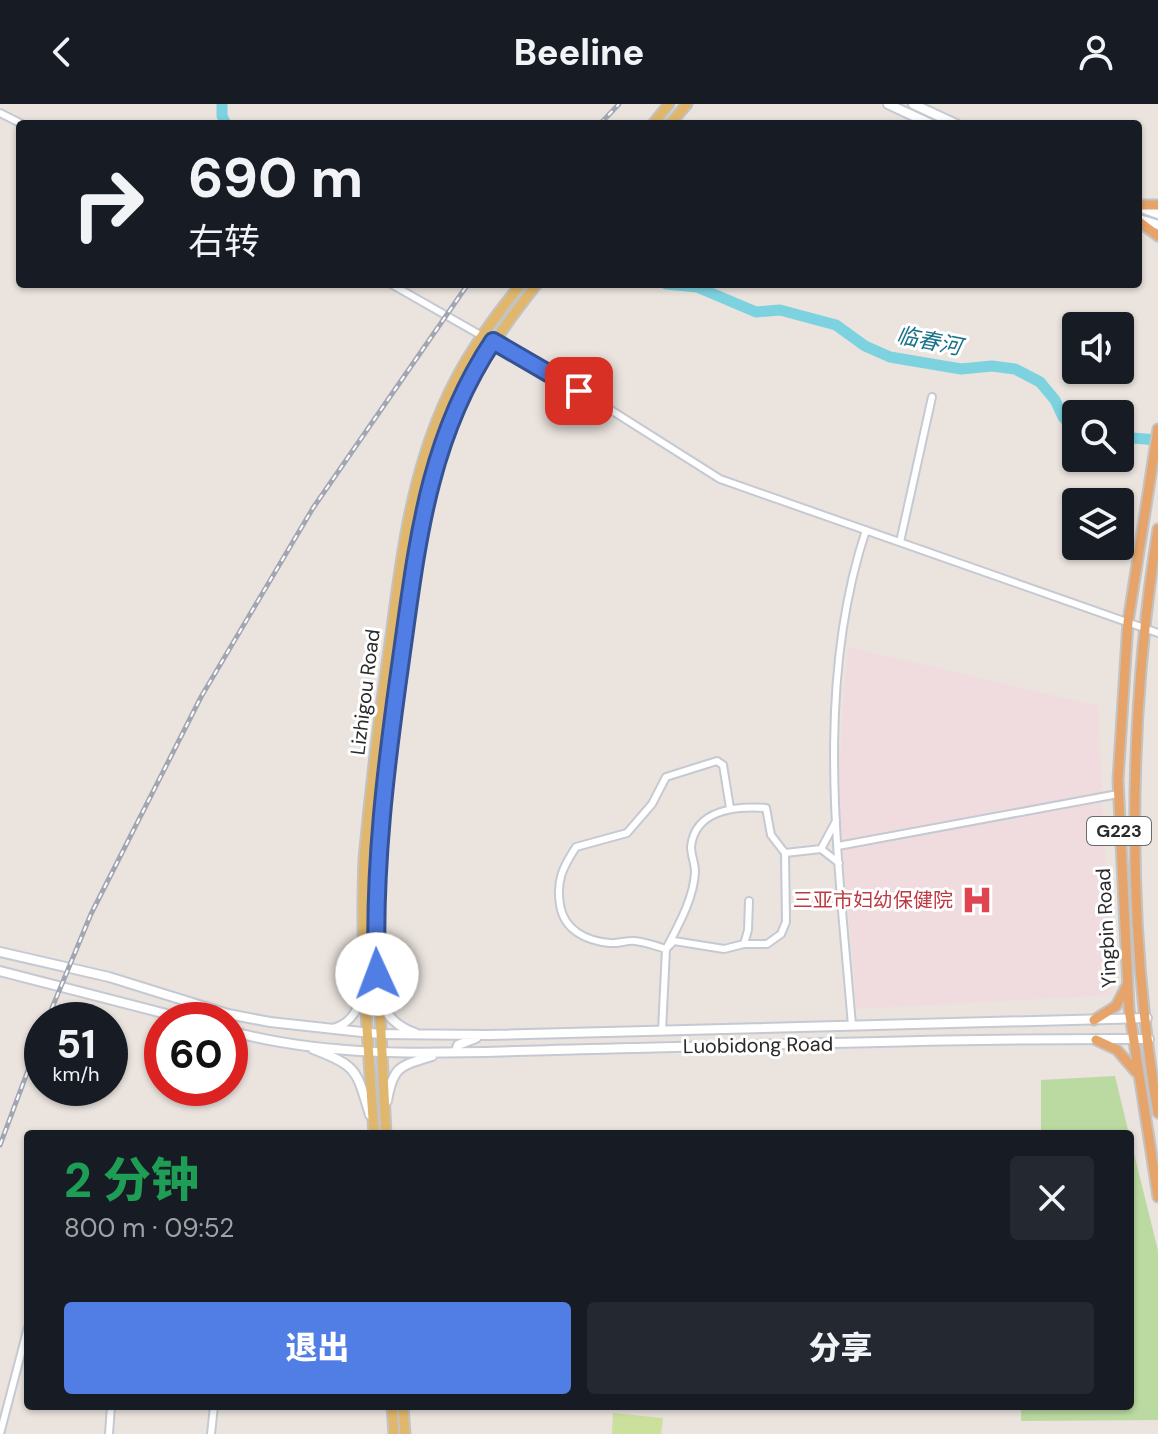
<!DOCTYPE html>
<html lang="zh">
<head>
<meta charset="utf-8">
<style>
	body { margin:0; font-family:"DM Sans","Noto Sans SC",sans-serif; background:#242831; color:#f1f3f6; height:100vh; display:flex; flex-direction:column; font-size:30px; white-space:nowrap }
	* { box-sizing:border-box; margin:0 }
	p { font-size:26px; color:#9ea1a6 }
	.icon { flex:none; width:44px; height:44px; fill:none; stroke:currentColor; stroke-width:2; stroke-linecap:round; stroke-linejoin:round }
	.map { position:relative; flex:1; overflow:hidden }
	.details { position:absolute; left:24px; top:1026px; width:1110px; height:280px; display:flex; flex-direction:column; background:#171b24; border-radius:8px; box-shadow:0 2px 6px #0004 }
	.details>* { flex:none }
	.top-card { position:absolute; left:16px; top:16px; width:1126px; height:168px; border-radius:8px; box-shadow:0 2px 6px #0004; background:#171b24; color:#f1f3f6; overflow:hidden }
	.controls { position:absolute; left:1062px; top:208px; display:grid; gap:16px }
	.controls a { display:grid; place-items:center; width:72px; height:72px; border-radius:8px; background:#171b24; box-shadow:0 2px 6px #0004; font-size:40px }
	.speed { position:absolute; left:24px; top:898px; display:flex; gap:16px; font-size:40px; font-weight:700; text-align:center }
	.speed>* { display:grid; place-content:center; width:104px; height:104px; border-radius:50%; background:#171b24; box-shadow:0 2px 6px #0004; line-height:1 }
	.speed small { font-size:20px; font-weight:400 }
	.speed .limit { border:12px solid #d22; background:#fff; color:#111 }
	.pin { position:absolute; display:grid; place-items:center; width:68px; height:68px; color:#fff; margin:-34px; border-radius:16px; box-shadow:0 4px 12px #0006 }
	.me { position:absolute; width:88px; margin:-44px; rotate:358deg; stroke-linejoin:round; filter:drop-shadow(0 0 6px #0008) }
	.turn { display:flex; align-items:center; gap:28px; height:168px; padding:0 40px; font-size:36px }
	.turn .icon { width:104px; height:104px; stroke-width:2.5 }
	.turn b { display:block; font-size:56px; line-height:68px }
	.round { display:grid; place-items:center; flex:none; width:84px; height:84px; border-radius:8px; background:#242831 }
	.headline { display:flex; align-items:center; justify-content:space-between; height:136px; padding:0 40px }
	h1 { font-size:48px; font-weight:800; line-height:60px; color:#1e9e55 }
	.cta { display:flex; gap:16px; margin-top:auto; padding:16px 40px }
	.cta a { flex:1; height:92px; border-radius:8px; background:#517ee4; color:#fff; font-size:32px; font-weight:800; line-height:92px; text-align:center }
	.cta a+a { background:#242831; color:#f1f3f6 }
	header { display:flex; justify-content:space-between; align-items:center; height:104px; padding:0 40px; background:#171b24; font-size:36px; font-weight:800 }
	.map>svg:first-child { display:block }
	.medical { fill:#f0dcdf }
	.green { fill:#bbdaa1 }
	.pitch { fill:#cce09e }
	.lines { fill:none; stroke-linecap:round; stroke-linejoin:round }
	.river { stroke:#7dd2e0; stroke-width:11 }
	.minor-casing { stroke:#c5c9d2; stroke-width:10 }
	.tertiary-casing { stroke:#c5c9d2; stroke-width:11 }
	.secondary-casing { stroke:#c5c9d2; stroke-width:12 }
	.primary-casing { stroke:#c3c3c3; stroke-width:13 }
	.trunk-casing { stroke:#c3c3c3; stroke-width:13 }
	.minor { stroke:#fff; stroke-width:6 }
	.tertiary { stroke:#fff; stroke-width:7 }
	.secondary { stroke:#fff; stroke-width:8 }
	.primary { stroke:#e0b76d; stroke-width:9 }
	.trunk { stroke:#e6a46a; stroke-width:9 }
	.rail-casing { stroke:#a1a6b2; stroke-width:5 }
	.rail { stroke:#fff; stroke-width:2; stroke-dasharray:6; stroke-linecap:butt }
	.route-casing { stroke:#355294; stroke-width:20 }
	.route { stroke:#517ee4; stroke-width:14 }
	.labels { text-anchor:middle; dominant-baseline:central; stroke-width:6; stroke-linejoin:round; paint-order:stroke }
	.shield { fill:#fff; stroke:#6a6a6a; stroke-width:2 }
	.shield-label { font-size:18px; font-weight:bold; fill:#2a2a2a }
	.street-label { font-size:20px; fill:#2a2a2a; stroke:#fff }
	.health-label { font-size:20px; fill:#be3a42; stroke:#fff; text-anchor:end }
	.water-label { font-size:22px; font-style:italic; fill:#1d728b; stroke:#fff }
</style>
</head>
<body>
<header><svg class="icon" aria-label="back" viewBox="0 0 24 24"><path d="M15 5l-7 7 7 7"/></svg>Beeline<svg class="icon" aria-label="person" viewBox="0 0 24 24"><circle cx="12" cy="8" r="4"/><path d="M4 21q1-7 8-7t8 7"/></svg></header>
<div class="map">
<svg width="1158" height="1330" viewBox="0 0 1158 1330">
	<rect width="100%" height="100%" fill="#eae3de"/>
	<path class="medical" d="M 848,543 L 1098,602 L 1111,891 L 857,905 L 839,701 L 842,615 Z"/>
	<path class="green" d="M 1115,972 L 1129,1030 L 1041,1030 L 1041,976 Z
		M 1130,1033 L 1158,1147 L 1158,1316 L 1021,1317 L 1021,1302 L 1130,1302 Z"/>
	<path class="pitch" d="M 613,1309 L 663,1314 L 661,1330 L 612,1330 Z"/>
	<g class="lines">
		<path class="river" d="M 222,0 L 222,12 L 226,20
			M 666,180 L 697,183 L 756,208 L 780,206 L 836,221 L 865,242 L 890,253 L 961,265 L 992,262 L 1015,265 L 1040,278 L 1055,296 L 1063,313 L 1076,327
			M 1120,333 L 1158,336"/>
		<defs>
			<path id="minor" d="M 0,9 L 22,20
				M 391,180 L 603,301 L 720,375 L 1158,529
				M 900,438 L 932,293
				M 730,704 L 723,661 L 717,657 L 666,673 L 652,700 L 627,729 L 576,743 C 563,763 556,776 560,801 C 564,826 586,837 610,839 C 618,840 627,836 635,837 C 645,838 656,842 666,845 C 678,822 694,794 695,768 C 695,759 691,751 691,743 C 695,705 737,702 766,704 L 771,731 L 785,749 L 786,818 L 781,830 L 767,840 L 744,840
				M 836,717 L 821,745 L 839,759
				M 838,742 L 1118,690
				M 785,749 L 821,745
				M 852,922 C 839,758 813,586 866,426
				M 662,927 L 666,845 L 674,837 L 724,845 L 744,840 L 748,826 L 749,797
				M 0,1330 L 28,1223
				M 109,1330 L 111,1302
				M 211,1330 L 214,1302"/>
			<path id="tertiary" d="M 334,924 C 352,919 360,903 362,885"/>
			<path id="secondary" d="M 888,0 L 931,20
				M 913,0 L 956,20
				M 1138,103 L 1158,110
				M 1139,115 L 1158,121
				M 0,848 L 109,873 L 228,910 L 270,918 L 380,930 L 488,931 L 1147,914
				M 0,867 L 190,916
				M 381,896 C 386,913 398,923 415,929
				M 230,927 C 346,959 473,947 592,945 C 777,941 963,934 1149,935
				M 313,945 C 359,963 356,966 370,1011
				M 460,948 L 456,947 L 458,941 L 476,934
				M 387,997 C 393,962 400,962 432,952"/>
			<path id="primary" d="M 653,20 L 669,0
				M 670,20 L 687,0
				M 374,1030 C 368,938 360,847 364,755 C 371,680 380,606 391,532 C 401,453 411,375 443,302 C 462,257 491,217 521,180
				M 386,1030 L 375,807 L 377,755 L 416,441 C 438,331 466,268 537,180
				M 392,1302 L 394,1330
				M 403,1302 L 405,1330"/>
			<path id="trunk" d="M 1138,101 L 1158,101
				M 1138,117 L 1158,132
				M 1158,325 L 1128,518 L 1118,676 L 1129,905 L 1158,1093
				M 1158,425 C 1128,611 1126,823 1158,1009
				M 1094,916 L 1116,902 L 1126,883
				M 1096,936 L 1117,946 L 1136,968"/>
		</defs>
		<use href="#minor" class="minor-casing"/>
		<use href="#tertiary" class="tertiary-casing"/>
		<use href="#secondary" class="secondary-casing"/>
		<use href="#primary" class="primary-casing"/>
		<use href="#trunk" class="trunk-casing"/>
		<use href="#minor" class="minor"/>
		<use href="#tertiary" class="tertiary"/>
		<use href="#secondary" class="secondary"/>
		<use href="#primary" class="primary"/>
		<use href="#trunk" class="trunk"/>
		<defs>
			<path id="rail" d="M 600,20 L 619,0
				M 47,916 L 91,810 L 201,593 L 313,404 L 468,180
				M 0,1041 L 42,929"/>
		</defs>
		<use href="#rail" class="rail-casing"/>
		<use href="#rail" class="rail"/>
	</g>
	<g class="lines">
		<defs>
			<path id="route" d="M 377,870 C 373,764 386,661 401,555 C 417,442 427,336 493,237 L 579,287"/>
		</defs>
		<use href="#route" class="route-casing"/>
		<use href="#route" class="route"/>
	</g>
	<defs>
		<symbol id="hospital-bare" viewBox="-9 -9 18 18"><path d="M-5-5h3v3.5h4V-5h3V5h-3V1.5h-4V5h-3Z" fill="#e0444e" stroke="#fff" stroke-width="2.5" paint-order="stroke"/></symbol>
	</defs>
	<g fill-rule="evenodd">
		<use href="#hospital-bare" x="955" y="774" width="44" height="44"/>
	</g>
	<g class="labels">
		<rect class="shield" x="1087" y="713" width="64" height="28" rx="6"/>
		<g class="shield-label">
			<text x="1119" y="727">G223</text>
		</g>
		<g class="street-label">
			<text transform="translate(365 588) rotate(-83)">Lizhigou Road</text>
			<text transform="translate(1106 824) rotate(-93)">Yingbin Road</text>
			<text transform="translate(758 941) rotate(-1)">Luobidong Road</text>
		</g>
		<g class="health-label">
			<text x="953" y="796">三亚市妇幼保健院</text>
		</g>
		<g class="water-label">
			<text transform="translate(929 237) rotate(11)">临春河</text>
		</g>
	</g>
</svg>
<div class="controls">
<a><svg class="icon" aria-label="sound" viewBox="0 0 24 24"><path d="M4 9h4l5-4v14l-5-4H4zM17 9q2 3 0 6"/></svg></a>
<a><svg class="icon" aria-label="search" viewBox="0 0 24 24"><circle cx="10" cy="10" r="6"/><path d="M15 15l6 6"/></svg></a>
<a><svg class="icon" aria-label="layers" viewBox="0 0 24 24"><path d="M12 4l9 5-9 5-9-5zM3 14l9 5 9-5"/></svg></a>
</div>
<div class="speed"><div>51<small>km/h</small></div><div class="limit">60</div></div>
<div class="pin" style="left:579px;top:287px;background:#d93025"><svg class="icon" aria-label="arrive" viewBox="0 0 24 24"><path d="M6 21V4h12l-3 4 3 4H6"/></svg></div>
<svg class="me" style="left:377px;top:870px" viewBox="-20 -20 40 40"><circle r="19" fill="#fff"/><path d="M0-13L10 11 0 6-10 11z" fill="#517ee4"/></svg>
<div class="top-card">
<div class="turn"><svg class="icon" aria-label="right" viewBox="0 0 24 24"><path d="M7 20v-9h11M14 6l5 5-5 5"/></svg><div><b>690 m</b>右转</div></div>
</div>
<section class="details">
<div class="headline"><div><h1>2 分钟</h1><p>800 m · 09:52</p></div><a class="round"><svg class="icon" aria-label="close" viewBox="0 0 24 24"><path d="M6 6l12 12M18 6L6 18"/></svg></a></div>
<div class="cta"><a>退出</a><a>分享</a></div>
</section>
</div>
</body>
</html>
